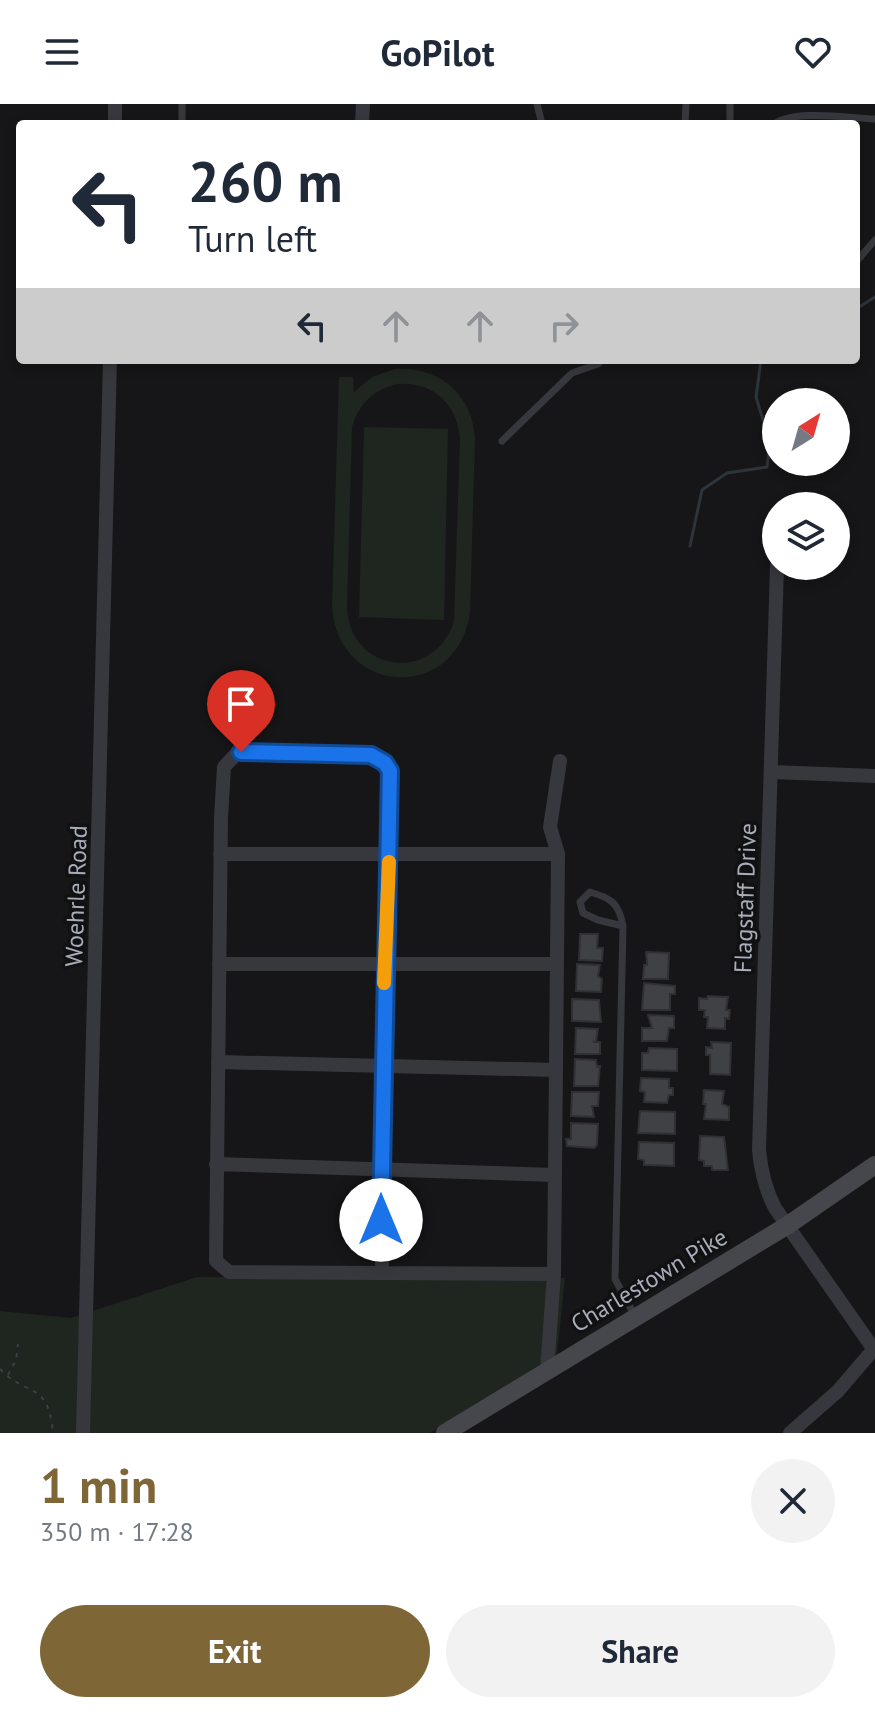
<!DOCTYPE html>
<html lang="en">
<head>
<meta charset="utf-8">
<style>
	body { margin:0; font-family:"PT Sans",sans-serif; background:#f2f2f3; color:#1f2937; height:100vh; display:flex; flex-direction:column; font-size:30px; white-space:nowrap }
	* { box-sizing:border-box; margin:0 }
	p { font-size:26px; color:#747a83 }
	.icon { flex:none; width:44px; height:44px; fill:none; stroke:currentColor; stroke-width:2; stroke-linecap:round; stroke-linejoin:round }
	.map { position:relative; height:1329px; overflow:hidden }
	.drawer { display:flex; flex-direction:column; background:#fff; flex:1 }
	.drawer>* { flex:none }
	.banner { position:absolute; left:16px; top:16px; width:844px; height:244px; border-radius:8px; box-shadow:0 4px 12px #0003; background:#fff; color:#1f2937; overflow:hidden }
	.needle { width:52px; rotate:37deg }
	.buttons { position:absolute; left:762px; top:284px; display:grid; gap:16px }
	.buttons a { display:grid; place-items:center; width:88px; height:88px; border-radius:50%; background:#fff; box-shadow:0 4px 12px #0003; font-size:40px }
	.pin { position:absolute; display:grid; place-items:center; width:68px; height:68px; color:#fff; margin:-82px -34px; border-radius:50% 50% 50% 0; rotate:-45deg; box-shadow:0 0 8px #0007 }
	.pin .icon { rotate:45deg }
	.me { position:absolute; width:88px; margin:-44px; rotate:0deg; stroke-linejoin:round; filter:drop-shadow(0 0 6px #0008) }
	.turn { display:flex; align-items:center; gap:28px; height:168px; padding:0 40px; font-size:36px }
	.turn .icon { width:104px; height:104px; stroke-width:2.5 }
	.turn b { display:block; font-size:56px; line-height:68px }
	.lanes { display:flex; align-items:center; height:76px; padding:0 40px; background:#0003; justify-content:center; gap:40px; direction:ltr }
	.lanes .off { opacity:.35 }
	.round { display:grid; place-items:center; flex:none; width:84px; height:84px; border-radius:42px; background:#f2f2f3 }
	.overview { display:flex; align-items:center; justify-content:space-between; height:136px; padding:0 40px }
	h1 { font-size:48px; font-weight:700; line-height:60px; color:#7e6636 }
	.button { display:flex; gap:16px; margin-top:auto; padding:16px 40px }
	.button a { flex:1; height:92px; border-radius:48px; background:#7e6636; color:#fff; font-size:32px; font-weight:700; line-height:92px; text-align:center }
	.button a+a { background:#f2f2f3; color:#1f2937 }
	header { display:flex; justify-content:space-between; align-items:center; height:104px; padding:0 40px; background:#fff; font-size:36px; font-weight:700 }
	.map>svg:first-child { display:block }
	.green { fill:#1e261f; fill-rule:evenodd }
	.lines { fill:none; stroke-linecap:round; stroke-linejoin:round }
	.stream { stroke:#2c353c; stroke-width:3 }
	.building { fill:#404145; stroke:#303034; stroke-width:2 }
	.path { stroke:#3d3f44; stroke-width:2; stroke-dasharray:4 6; stroke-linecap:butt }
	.lane { stroke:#37383d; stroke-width:7 }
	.street { stroke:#37383d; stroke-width:14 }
	.secondary { stroke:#45474d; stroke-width:18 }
	.route-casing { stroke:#114b97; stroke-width:20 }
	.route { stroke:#1a73e8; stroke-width:14 }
	.slow { stroke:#f59e0b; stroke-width:14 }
	.labels { text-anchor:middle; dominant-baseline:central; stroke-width:7; stroke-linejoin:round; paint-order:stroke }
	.street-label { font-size:24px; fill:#a8adb8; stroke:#111113 }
</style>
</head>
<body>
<header><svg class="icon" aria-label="menu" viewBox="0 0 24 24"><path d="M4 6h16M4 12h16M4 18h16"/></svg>GoPilot<svg class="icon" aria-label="heart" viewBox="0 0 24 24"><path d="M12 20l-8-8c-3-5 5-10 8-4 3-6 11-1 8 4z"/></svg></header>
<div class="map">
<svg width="875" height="1329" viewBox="0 0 875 1329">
	<rect width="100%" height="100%" fill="#161618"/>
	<path class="green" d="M 395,265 C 439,262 472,290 475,334 L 470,508 C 458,599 337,593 332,502 L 339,273 L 353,273 L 354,288 L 372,273 ZM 397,280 C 432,277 457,299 460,334 L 454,517 C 435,580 349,569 347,503 L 352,323 C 359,300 373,286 397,280 Z
		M 364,323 L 448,325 L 444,516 L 359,513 Z
		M 197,1173 L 565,1174 L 557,1250 L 430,1329 L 0,1329 L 0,1207 L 71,1214 Z"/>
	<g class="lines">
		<path class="stream" d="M 856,205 L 875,193
			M 690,442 L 702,386 L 727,369 L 767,363 L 770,339 L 756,293 L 761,256"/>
	</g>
	<path class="building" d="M 580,830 L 598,830 L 597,844 L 603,844 L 602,857 L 579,856 Z
		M 646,848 L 669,849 L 668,875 L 643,875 L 644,861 L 647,861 Z
		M 577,860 L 600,861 L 598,872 L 602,875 L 601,888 L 576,887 Z
		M 644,879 L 675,882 L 675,890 L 670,890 L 670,906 L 642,906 Z
		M 708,892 L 728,893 L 726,906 L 730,906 L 729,915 L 725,914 L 725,925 L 707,924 L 708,913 L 704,913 L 705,906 L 699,906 L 699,894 L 707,895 Z
		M 572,895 L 599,896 L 601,918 L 572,917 Z
		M 648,911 L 674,912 L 674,924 L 669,924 L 667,937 L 642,937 L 642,924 L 652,924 Z
		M 576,924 L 598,925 L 596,937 L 593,938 L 600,938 L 600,950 L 575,950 Z
		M 711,938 L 731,939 L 730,971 L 710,970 L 710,951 L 706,951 L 706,943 L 712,944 Z
		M 649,944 L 677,945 L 677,967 L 642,966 L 642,949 L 648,949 Z
		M 575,955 L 596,956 L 597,963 L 600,962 L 598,982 L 574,982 Z
		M 641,974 L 669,975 L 669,984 L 673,984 L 673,991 L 669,991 L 667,999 L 644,998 L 645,988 L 640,987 Z
		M 704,986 L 724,987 L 722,1000 L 729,1003 L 729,1016 L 704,1015 L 706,1000 L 703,1000 Z
		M 572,988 L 599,988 L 598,1002 L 592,1002 L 594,1013 L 571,1012 Z
		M 640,1007 L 675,1008 L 675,1030 L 638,1029 Z
		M 571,1019 L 598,1020 L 597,1041 L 594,1044 L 567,1042 L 566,1035 L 571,1035 Z
		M 700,1032 L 724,1033 L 728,1066 L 712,1066 L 712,1062 L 704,1062 L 704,1057 L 699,1056 Z
		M 639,1038 L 674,1039 L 674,1062 L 644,1061 L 644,1056 L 638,1055 Z"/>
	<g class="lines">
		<path class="path" d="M 0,1265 C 27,1294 48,1275 53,1329
			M 8,1271 L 16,1256 L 18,1240"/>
		<path class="lane" d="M 537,0 L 542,20
			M 182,20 L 182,0
			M 685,20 L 686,0
			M 730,20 L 730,0
			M 774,20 C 794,5 849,14 875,15
			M 856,158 L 875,136
			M 502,337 L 572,269 L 598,260 L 602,256
			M 623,822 L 598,816 L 583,809 L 580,798 L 590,788 C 611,794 619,799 623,822 L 615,1175 L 635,1212"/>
		<path class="street" d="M 115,20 L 115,0
			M 362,20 L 363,0
			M 777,462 L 759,1046 C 761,1067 765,1085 775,1104 L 875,1247
			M 772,668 L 875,672
			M 220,750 L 558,750
			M 219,860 L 557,860
			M 218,958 L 556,966
			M 216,1060 L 555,1071
			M 382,1167 L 382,962 L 390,667 L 385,659 L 371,651 L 237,649 L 224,663 L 221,714 L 216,1157 L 229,1168 L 554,1170
			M 547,1266 L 554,1170 L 558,750 L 550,723 L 560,657
			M 83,1329 L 110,256
			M 790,1329 L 838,1287 L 873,1246"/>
		<path class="secondary" d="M 445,1329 L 788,1121 L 875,1061"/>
	</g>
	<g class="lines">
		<defs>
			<path id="route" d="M 241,648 L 371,651 L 385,659 L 390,667 L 381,1116"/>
		</defs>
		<use href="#route" class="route-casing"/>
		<use href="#route" class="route"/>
		<path class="slow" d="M 384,879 L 389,758"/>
	</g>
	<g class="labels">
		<g class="street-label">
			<text transform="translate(76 792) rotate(-88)">Woehrle Road</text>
			<text transform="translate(745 794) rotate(-88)">Flagstaff Drive</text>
			<text transform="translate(649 1176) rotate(-31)">Charlestown Pike</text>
		</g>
	</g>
</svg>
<div class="buttons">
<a><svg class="needle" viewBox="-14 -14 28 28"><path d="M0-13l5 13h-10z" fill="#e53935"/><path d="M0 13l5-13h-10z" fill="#747a83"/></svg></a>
<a><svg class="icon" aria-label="layers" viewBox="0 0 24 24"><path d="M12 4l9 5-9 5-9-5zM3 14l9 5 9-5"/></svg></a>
</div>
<div class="pin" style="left:241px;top:648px;background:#d93025"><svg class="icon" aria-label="arrive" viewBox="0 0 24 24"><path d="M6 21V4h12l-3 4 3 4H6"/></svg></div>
<svg class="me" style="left:381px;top:1116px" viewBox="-20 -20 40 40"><circle r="19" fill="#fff"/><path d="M0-13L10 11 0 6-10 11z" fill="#1a73e8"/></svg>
<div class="banner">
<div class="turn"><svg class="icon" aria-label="left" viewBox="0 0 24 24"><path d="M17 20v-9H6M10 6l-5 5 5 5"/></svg><div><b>260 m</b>Turn left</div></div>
<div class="lanes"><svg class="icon" aria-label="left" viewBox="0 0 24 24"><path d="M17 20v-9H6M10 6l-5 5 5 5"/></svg><svg class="icon off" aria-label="ahead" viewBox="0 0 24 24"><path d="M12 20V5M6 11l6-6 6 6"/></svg><svg class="icon off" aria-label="ahead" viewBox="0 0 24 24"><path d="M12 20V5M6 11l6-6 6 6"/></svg><svg class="icon off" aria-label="right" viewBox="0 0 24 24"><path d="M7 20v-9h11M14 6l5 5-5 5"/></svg></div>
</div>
</div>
<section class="drawer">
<div class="overview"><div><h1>1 min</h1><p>350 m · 17:28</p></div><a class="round"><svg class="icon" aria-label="close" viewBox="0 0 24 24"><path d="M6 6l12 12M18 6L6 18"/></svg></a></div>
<div class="button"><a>Exit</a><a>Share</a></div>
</section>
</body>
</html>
